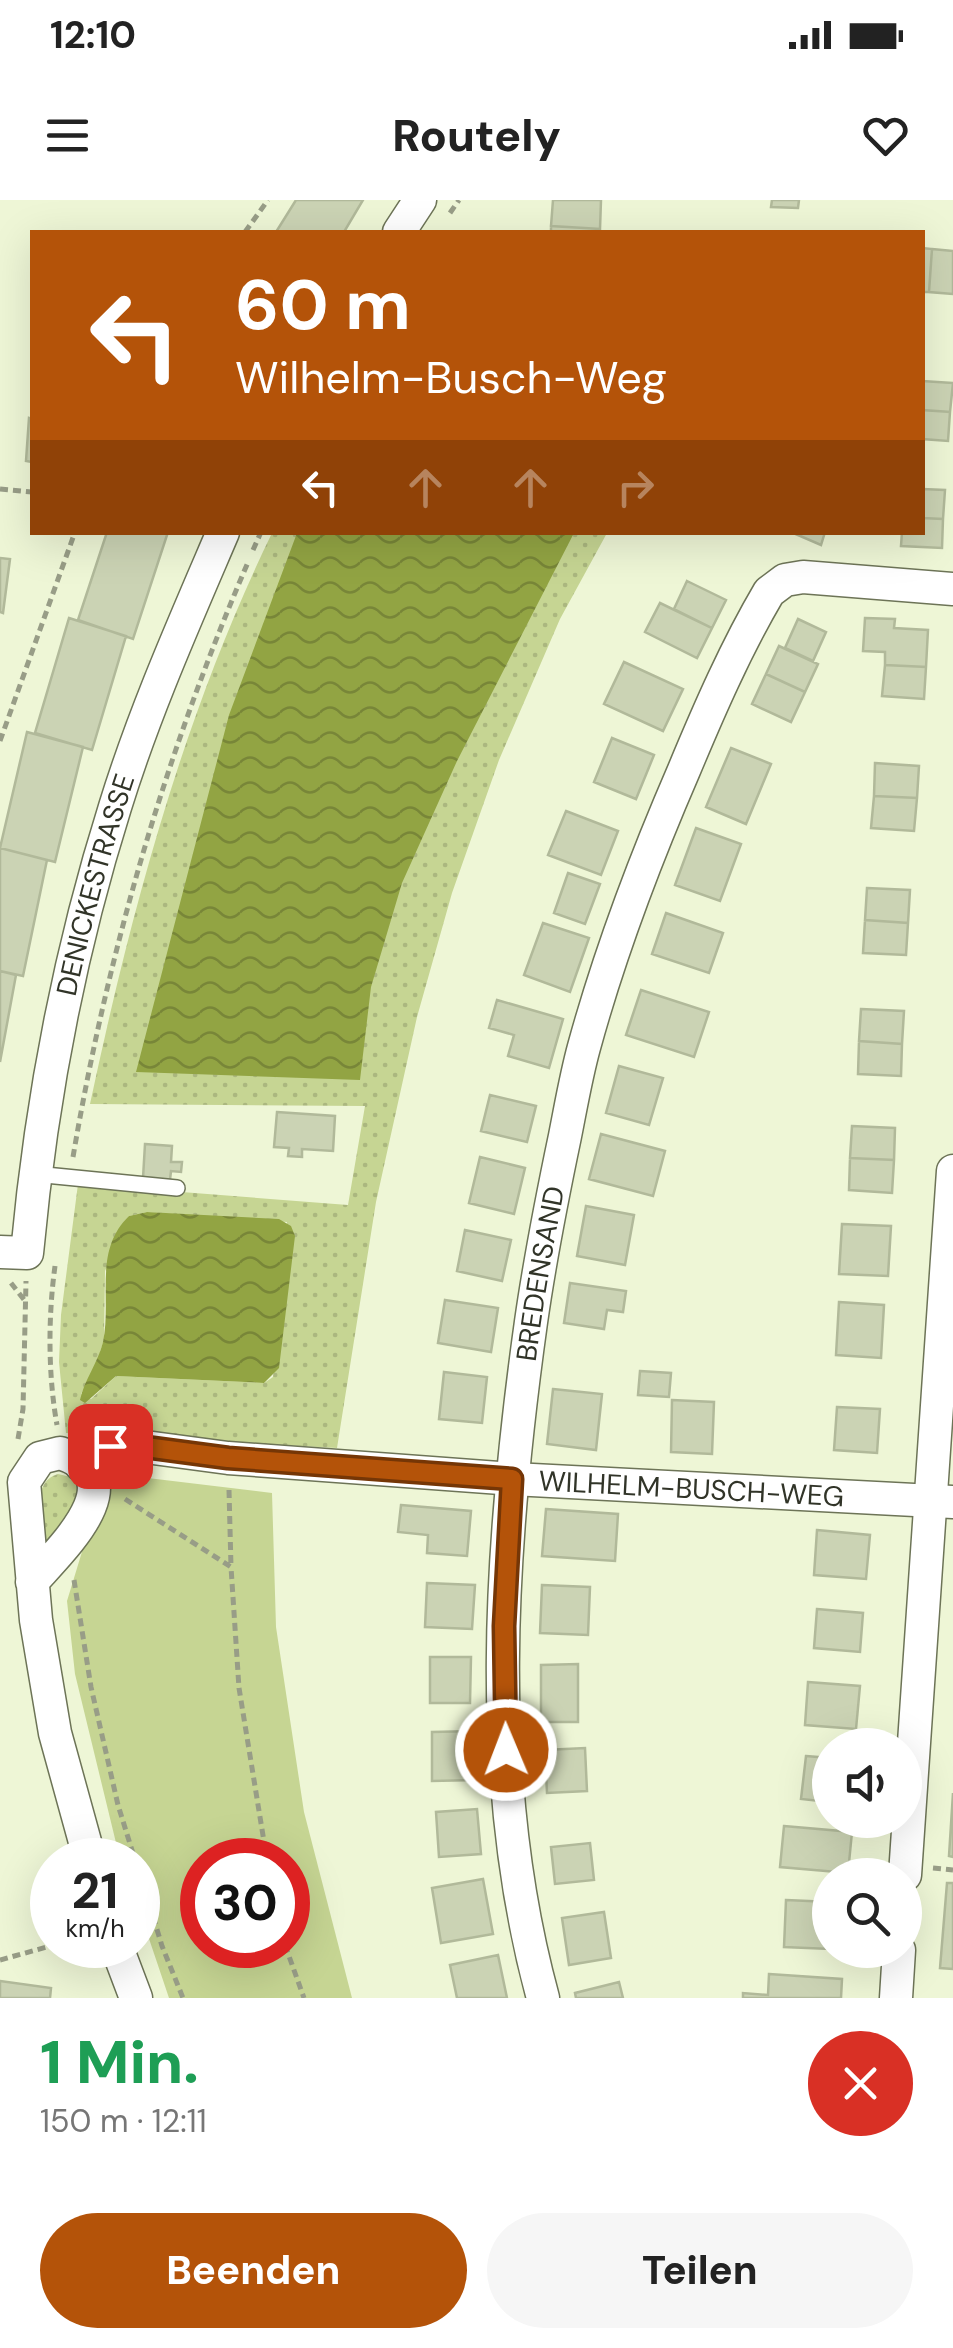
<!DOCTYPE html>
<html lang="de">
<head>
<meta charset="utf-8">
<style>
	body { margin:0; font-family:"DM Sans",sans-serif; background:#f6f6f6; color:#222; height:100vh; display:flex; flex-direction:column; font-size:38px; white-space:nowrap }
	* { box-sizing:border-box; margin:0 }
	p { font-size:32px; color:#767676 }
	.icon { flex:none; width:55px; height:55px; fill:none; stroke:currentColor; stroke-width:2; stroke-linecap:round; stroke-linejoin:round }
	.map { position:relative; height:1798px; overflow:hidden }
	.panel { display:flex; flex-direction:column; background:#fff; flex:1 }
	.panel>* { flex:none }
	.top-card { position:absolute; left:30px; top:30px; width:895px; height:305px; border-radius:0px; box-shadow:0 10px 40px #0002; background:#b45309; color:#fff; overflow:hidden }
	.tools { position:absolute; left:812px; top:1528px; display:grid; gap:20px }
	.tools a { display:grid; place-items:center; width:110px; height:110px; border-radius:50%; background:#fff; box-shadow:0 10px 40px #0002; font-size:50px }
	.speed { position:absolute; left:30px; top:1638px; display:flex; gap:20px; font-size:50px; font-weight:700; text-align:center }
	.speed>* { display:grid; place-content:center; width:130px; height:130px; border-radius:50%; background:#fff; box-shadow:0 10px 40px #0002; line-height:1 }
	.speed small { font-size:25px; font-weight:400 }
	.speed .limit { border:15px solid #d22; background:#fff; color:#111 }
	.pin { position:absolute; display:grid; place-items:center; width:85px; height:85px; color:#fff; margin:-42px; border-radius:20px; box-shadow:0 5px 15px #0006 }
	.me { position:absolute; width:110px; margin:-55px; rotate:359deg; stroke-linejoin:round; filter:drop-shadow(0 0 8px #0008) }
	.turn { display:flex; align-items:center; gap:35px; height:210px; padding:0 40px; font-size:45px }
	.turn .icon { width:130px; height:130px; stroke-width:2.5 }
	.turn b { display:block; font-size:70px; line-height:85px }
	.lanes { display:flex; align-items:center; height:95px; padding:0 40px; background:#0003; justify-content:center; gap:50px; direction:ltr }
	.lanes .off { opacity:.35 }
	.round { display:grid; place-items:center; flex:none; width:105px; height:105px; border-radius:52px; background:#f6f6f6 }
	.overview { display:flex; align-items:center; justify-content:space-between; height:170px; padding:0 40px }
	h1 { font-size:60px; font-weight:800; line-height:75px; color:#1e9e55 }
	.primary-button { display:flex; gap:20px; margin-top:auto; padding:20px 40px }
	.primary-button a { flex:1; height:115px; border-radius:60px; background:#b45309; color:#fff; font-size:40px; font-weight:800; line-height:115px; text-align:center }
	.primary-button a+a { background:#f6f6f6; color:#222 }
	.status { display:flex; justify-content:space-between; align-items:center; height:70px; padding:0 50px; background:#fff; direction:ltr }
	.status svg { height:28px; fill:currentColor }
	header { display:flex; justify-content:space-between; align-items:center; height:130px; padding:0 40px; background:#fff; font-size:45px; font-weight:800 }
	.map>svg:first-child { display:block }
	.grass { fill:url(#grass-dots); fill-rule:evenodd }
	.park { fill:#c6d593; fill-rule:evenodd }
	.water { fill:url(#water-waves) }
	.building { fill:#cbd3b4; stroke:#b1b99a; stroke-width:2.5 }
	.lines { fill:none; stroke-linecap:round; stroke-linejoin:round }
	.lane-casing { stroke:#6d7457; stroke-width:18 }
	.street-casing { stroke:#6d7457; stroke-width:35 }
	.path { stroke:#989d87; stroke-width:5; stroke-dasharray:8 5; stroke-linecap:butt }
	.lane { stroke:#fff; stroke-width:15 }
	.street { stroke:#fff; stroke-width:32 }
	.route-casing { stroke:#753606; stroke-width:25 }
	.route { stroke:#b45309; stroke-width:18 }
	.labels { text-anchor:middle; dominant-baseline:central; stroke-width:10; stroke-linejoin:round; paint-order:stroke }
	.street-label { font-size:28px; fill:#313428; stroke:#eef6d6 }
</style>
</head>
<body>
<div class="status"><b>12:10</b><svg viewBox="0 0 49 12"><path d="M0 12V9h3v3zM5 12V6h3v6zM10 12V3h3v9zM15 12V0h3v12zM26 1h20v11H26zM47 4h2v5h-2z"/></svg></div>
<header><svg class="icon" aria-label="menu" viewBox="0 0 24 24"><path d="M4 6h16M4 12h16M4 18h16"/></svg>Routely<svg class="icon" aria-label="heart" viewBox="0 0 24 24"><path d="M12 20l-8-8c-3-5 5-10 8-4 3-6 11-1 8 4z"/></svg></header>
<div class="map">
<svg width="953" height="1798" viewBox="0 0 953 1798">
	<defs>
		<pattern id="grass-dots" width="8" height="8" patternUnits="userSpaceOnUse" patternTransform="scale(2.5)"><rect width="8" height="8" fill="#c6d593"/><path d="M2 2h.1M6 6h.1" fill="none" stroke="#abb77f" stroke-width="1.8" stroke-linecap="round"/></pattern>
		<pattern id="water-waves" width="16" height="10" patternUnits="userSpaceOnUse" patternTransform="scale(2.5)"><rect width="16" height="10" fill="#92a443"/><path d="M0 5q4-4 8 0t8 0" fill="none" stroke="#788638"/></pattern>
	</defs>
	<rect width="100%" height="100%" fill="#eef6d6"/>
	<path class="grass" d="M 272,333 L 607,333 L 560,419 L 499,560 L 452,693 L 417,817 L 376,1002 L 337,1248 L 66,1233 L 59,1162 L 61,1115 L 78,984 L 348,1005 L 365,906 L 90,904 C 132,707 184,514 272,333 ZM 147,1012 L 287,1022 L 273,1177 L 264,1183 L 116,1176 L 91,1199 L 81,1194 L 97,1163 L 104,1139 L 105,1071 L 129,1016 Z
		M 58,1274 L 75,1278 L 82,1290 L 51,1342 L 43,1345 C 42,1321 30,1282 58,1274 Z"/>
	<path class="park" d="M 106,1273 L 272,1293 L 276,1427 L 304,1612 L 352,1798 L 169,1798 L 138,1706 L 138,1660 L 121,1660 L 118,1651 L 75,1474 L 67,1401 ZM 202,1660 L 288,1660 L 288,1745 L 202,1745 Z"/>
	<path class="water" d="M 297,333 L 574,333 L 457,561 L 402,683 L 371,787 L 360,880 L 136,872 L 229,515 Z
		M 147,1012 L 279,1019 L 291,1026 L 295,1036 L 279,1168 L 264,1183 L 116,1176 L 85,1203 L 80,1200 C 84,1180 98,1163 103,1142 C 112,1098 93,1051 129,1016 Z"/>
	<path class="building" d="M 296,0 L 363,0 L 344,32 L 276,32 Z
		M 553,0 L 601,0 L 600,29 L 551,26 Z
		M 772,0 L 799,0 L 798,8 L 771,7 Z
		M 551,26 L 600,29 L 600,32 L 551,32 Z
		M 922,48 L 932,49 L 929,92 L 922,92 Z
		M 932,49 L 953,51 L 953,94 L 929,92 Z
		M 922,181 L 953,183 L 950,212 L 922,210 Z
		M 922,210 L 950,212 L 948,241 L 922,239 Z
		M 29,218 L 32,219 L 32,262 L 26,261 Z
		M 922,289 L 945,290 L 943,319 L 922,318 Z
		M 922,318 L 943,319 L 942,348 L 901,346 L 902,332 L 922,332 Z
		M 107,332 L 168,332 L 133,439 L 78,420 Z
		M 791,332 L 825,332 L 821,345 Z
		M 0,358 L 10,359 L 3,413 L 0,412 Z
		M 687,381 L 726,400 L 712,428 L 674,409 Z
		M 660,403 L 712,428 L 697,458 L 645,432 Z
		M 69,418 L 126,436 L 92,550 L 35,533 Z
		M 865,418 L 895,419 L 894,428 L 928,430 L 926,467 L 885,465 L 885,452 L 863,451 Z
		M 798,419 L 826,432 L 813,461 L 785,448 Z
		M 779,446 L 818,464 L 805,492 L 766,474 Z
		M 624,462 L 683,489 L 663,531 L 604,504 Z
		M 885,465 L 926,467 L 924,499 L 882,496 Z
		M 766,474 L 805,492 L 791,522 L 752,504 Z
		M 27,532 L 83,547 L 55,662 L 0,648 Z
		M 612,538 L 654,555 L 636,599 L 594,582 Z
		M 731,548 L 771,564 L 746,624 L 706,607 Z
		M 875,563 L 919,566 L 917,598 L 874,596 Z
		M 874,596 L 917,598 L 914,631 L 871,628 Z
		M 566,611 L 618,631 L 601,675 L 548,655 Z
		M 696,628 L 741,644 L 720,701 L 675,685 Z
		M 0,648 L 47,660 L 23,776 L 0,771 Z
		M 568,673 L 600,684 L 585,724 L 554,713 Z
		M 867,688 L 910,690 L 908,723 L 865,720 Z
		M 666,713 L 723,733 L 709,773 L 652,754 Z
		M 865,720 L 908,723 L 906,755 L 863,753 Z
		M 543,723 L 589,738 L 570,792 L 524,775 Z
		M 0,771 L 16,775 L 0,862 Z
		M 641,790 L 709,812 L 694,857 L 626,835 Z
		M 497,800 L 563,819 L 549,868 L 508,856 L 514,835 L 489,828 Z
		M 861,809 L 904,811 L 902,844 L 859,841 Z
		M 859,841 L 902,844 L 901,876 L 858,874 Z
		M 619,866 L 663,878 L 649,925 L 606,913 Z
		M 490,895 L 536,906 L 527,942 L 481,931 Z
		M 277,912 L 335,916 L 333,951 L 302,949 L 302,957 L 288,956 L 289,948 L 274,947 Z
		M 852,926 L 895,928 L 894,960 L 850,958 Z
		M 601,934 L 665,951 L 653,996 L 589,979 Z
		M 145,944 L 172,946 L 171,962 L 182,962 L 181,972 L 171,971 L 170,980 L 143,978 Z
		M 480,957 L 525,968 L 514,1014 L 469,1003 Z
		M 850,958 L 894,960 L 892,993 L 849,990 Z
		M 586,1006 L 634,1015 L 625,1065 L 577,1056 Z
		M 842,1024 L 891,1026 L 888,1076 L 839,1074 Z
		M 465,1030 L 511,1040 L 502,1081 L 457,1071 Z
		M 570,1083 L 626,1091 L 623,1112 L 607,1110 L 604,1129 L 564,1123 Z
		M 445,1100 L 498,1108 L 491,1152 L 438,1143 Z
		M 839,1102 L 884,1105 L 881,1158 L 836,1155 Z
		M 640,1171 L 671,1173 L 669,1197 L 638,1195 Z
		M 444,1172 L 487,1177 L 482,1223 L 439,1219 Z
		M 553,1189 L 602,1194 L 596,1250 L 547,1244 Z
		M 672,1200 L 714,1202 L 712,1254 L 671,1252 Z
		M 837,1207 L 880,1209 L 877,1253 L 834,1250 Z
		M 401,1305 L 471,1311 L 467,1356 L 427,1353 L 428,1335 L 398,1332 Z
		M 546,1309 L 618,1314 L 615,1361 L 542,1356 Z
		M 817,1330 L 870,1335 L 866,1379 L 814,1375 Z
		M 427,1383 L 475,1385 L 472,1429 L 425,1427 Z
		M 542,1385 L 590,1387 L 588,1435 L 540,1433 Z
		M 817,1409 L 863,1413 L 860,1452 L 814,1448 Z
		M 430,1457 L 471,1457 L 470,1503 L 430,1503 Z
		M 578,1464 L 578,1522 L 541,1522 L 541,1465 Z
		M 808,1482 L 860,1486 L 856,1529 L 805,1525 Z
		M 475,1531 L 476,1580 L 432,1581 L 432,1532 Z
		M 585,1548 L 587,1591 L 547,1593 L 545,1550 Z
		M 806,1556 L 830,1558 L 830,1602 L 801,1599 Z
		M 953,1593 L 953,1657 L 949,1656 Z
		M 477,1609 L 481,1654 L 439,1657 L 436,1612 Z
		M 784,1626 L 852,1632 L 848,1673 L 780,1667 Z
		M 590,1643 L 594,1680 L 555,1684 L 551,1647 Z
		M 483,1679 L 493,1734 L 441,1743 L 432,1688 Z
		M 947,1683 L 953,1683 L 953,1769 L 940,1768 Z
		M 786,1700 L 830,1702 L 830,1749 L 784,1747 Z
		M 604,1712 L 611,1758 L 569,1765 L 562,1718 Z
		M 498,1755 L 507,1798 L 457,1798 L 450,1765 Z
		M 769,1774 L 842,1779 L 841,1798 L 743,1798 L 743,1793 L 768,1795 Z
		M 0,1781 L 51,1788 L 50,1798 L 0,1798 Z
		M 619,1782 L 623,1798 L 576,1798 L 575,1793 Z"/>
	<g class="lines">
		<defs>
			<path id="lane" d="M 35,974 L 177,988"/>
			<g id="street">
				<path d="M 399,32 L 420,0"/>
				<path id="s1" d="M 0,1052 L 27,1053 C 41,901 69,753 115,607 C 144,513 184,423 223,332"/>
				<path id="s2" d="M 81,1265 L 93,1250 L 101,1247 L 138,1246 L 228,1258 L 513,1279 L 953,1302"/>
				<path d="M 32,1382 C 59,1351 139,1278 60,1253 L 40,1258 L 24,1282 L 36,1420 L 55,1533 L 90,1660"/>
				<path d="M 905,1675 L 953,971"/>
				<path d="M 116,1745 L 136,1798"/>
				<path id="s3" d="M 543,1798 C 483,1579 500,1344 531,1122 C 540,1059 552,998 565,936 C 571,906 576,876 584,847 C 610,752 645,660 684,570 C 709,510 736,448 769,392 L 785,380 L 803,377 L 953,389"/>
				<path d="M 896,1798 L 899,1750"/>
			</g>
		</defs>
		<use href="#lane" class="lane-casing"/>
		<use href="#street" class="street-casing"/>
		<path class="path" d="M 450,13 L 459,0
			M 245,32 L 268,0
			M 0,289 L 32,292
			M 253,350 L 261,332
			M 0,541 L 75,332
			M 73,957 C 108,751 166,552 249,360
			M 55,1066 C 48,1117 48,1175 57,1225
			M 11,1083 L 25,1101
			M 18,1239 L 23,1209 L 26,1081
			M 229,1290 L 231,1367
			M 125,1299 L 231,1367 L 239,1488 L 267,1660
			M 74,1380 L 91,1487 L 118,1605 L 135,1660
			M 138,1667 L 162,1746 L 183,1798
			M 933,1668 L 953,1670
			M 285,1745 L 304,1798
			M 0,1760 L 54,1745"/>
		<use href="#lane" class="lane"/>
		<use href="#street" class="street"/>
	</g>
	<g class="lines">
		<defs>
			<path id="route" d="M 110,1246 L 138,1246 L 228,1258 L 512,1279 L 504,1426 L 506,1550"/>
		</defs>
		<use href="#route" class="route-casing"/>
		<use href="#route" class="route"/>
	</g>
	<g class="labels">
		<g class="street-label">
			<text stroke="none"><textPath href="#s1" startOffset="402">DENICKESTRASSE</textPath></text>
			<text stroke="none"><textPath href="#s3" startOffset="730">BREDENSAND</textPath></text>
			<text stroke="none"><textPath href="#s2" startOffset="620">WILHELM-BUSCH-WEG</textPath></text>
		</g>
	</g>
</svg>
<div class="tools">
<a><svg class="icon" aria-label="sound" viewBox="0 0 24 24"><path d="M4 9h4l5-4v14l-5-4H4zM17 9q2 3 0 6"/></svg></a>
<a><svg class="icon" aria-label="search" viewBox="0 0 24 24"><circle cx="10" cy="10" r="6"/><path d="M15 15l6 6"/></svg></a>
</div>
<div class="speed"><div>21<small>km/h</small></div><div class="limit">30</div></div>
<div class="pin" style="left:110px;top:1246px;background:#d93025"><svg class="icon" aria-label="arrive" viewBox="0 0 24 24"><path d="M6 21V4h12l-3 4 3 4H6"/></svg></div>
<svg class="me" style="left:506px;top:1550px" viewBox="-20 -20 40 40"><circle r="17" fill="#b45309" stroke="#fff" stroke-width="3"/><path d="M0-11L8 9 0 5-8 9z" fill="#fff"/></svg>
<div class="top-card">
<div class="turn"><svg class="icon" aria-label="left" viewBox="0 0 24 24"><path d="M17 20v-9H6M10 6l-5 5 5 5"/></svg><div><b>60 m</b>Wilhelm-Busch-Weg</div></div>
<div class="lanes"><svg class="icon" aria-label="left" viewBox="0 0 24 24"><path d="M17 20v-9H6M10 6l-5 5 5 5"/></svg><svg class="icon off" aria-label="ahead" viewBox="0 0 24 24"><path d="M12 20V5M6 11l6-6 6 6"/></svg><svg class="icon off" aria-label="ahead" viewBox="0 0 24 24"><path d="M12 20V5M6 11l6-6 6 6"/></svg><svg class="icon off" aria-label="right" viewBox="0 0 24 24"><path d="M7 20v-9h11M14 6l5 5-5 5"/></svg></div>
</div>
</div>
<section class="panel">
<div class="overview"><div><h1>1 Min.</h1><p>150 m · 12:11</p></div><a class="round" style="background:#d93025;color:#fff"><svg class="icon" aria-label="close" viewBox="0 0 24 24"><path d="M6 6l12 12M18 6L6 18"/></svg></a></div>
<div class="primary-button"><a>Beenden</a><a>Teilen</a></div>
</section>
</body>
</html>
